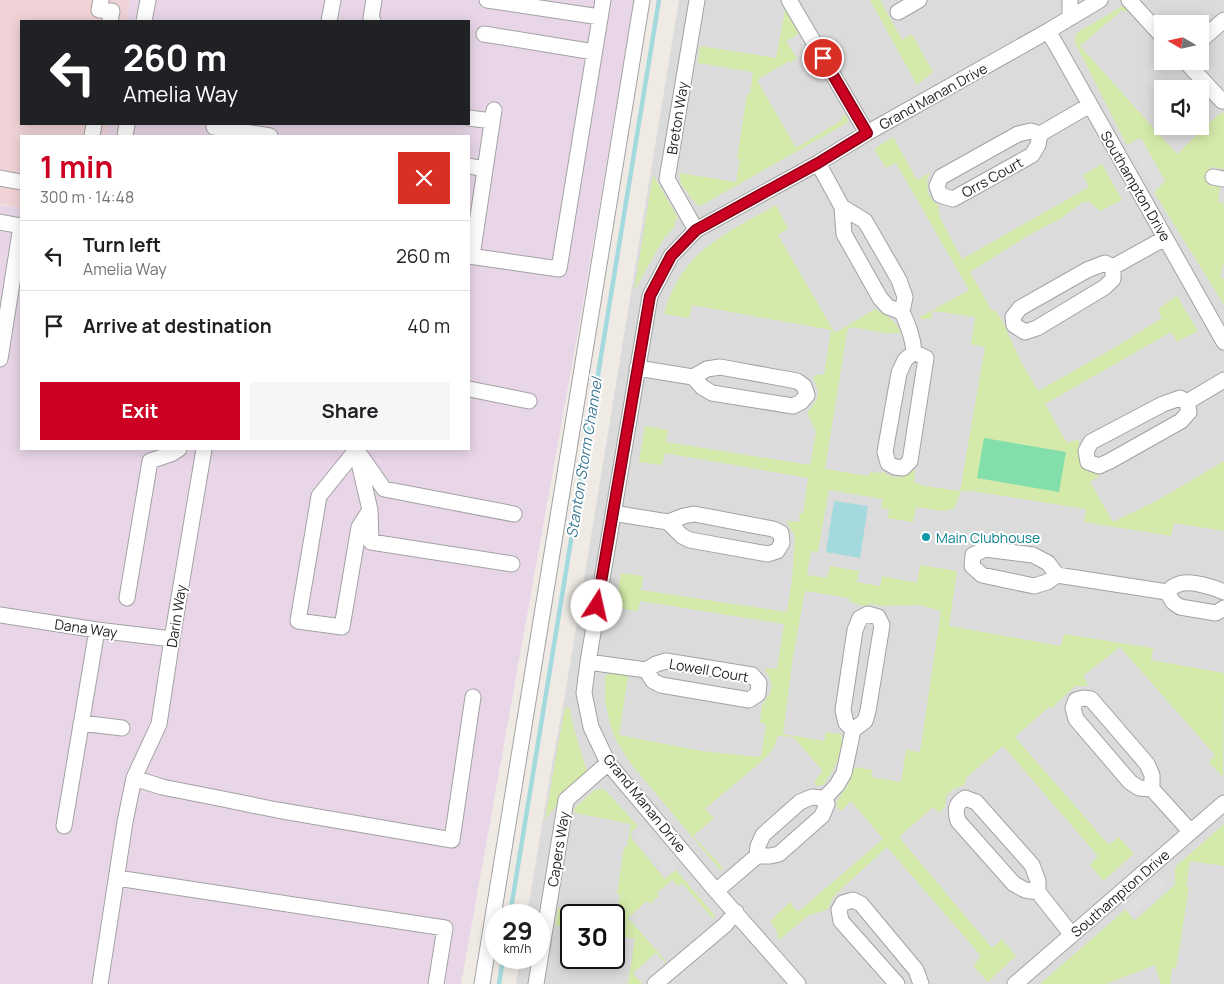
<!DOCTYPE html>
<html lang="en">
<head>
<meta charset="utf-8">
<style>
	body { margin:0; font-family:Manrope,sans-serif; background:#f6f6f6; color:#202124; height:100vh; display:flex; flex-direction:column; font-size:19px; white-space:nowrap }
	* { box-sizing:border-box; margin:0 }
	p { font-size:16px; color:#757577 }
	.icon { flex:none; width:28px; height:28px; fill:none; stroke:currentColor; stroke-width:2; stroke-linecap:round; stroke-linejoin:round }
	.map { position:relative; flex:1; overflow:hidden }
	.side { position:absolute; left:20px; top:135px; width:450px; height:315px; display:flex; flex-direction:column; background:#fff; border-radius:0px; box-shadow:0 2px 12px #0003 }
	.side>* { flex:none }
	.hud { position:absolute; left:20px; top:20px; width:450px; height:105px; border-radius:0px; box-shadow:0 2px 12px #0003; background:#202124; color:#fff; overflow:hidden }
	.needle { width:32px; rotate:279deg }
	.controls { position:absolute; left:1154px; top:15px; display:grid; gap:10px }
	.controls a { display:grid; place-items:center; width:55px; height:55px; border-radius:0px; background:#fff; box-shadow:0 2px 12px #0003; font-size:25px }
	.speed { position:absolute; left:485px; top:904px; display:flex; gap:10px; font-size:25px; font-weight:700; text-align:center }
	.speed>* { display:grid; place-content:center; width:65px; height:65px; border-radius:50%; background:#fff; box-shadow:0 2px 12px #0003; line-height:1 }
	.speed small { font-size:12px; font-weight:400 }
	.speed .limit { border:2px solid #111; border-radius:8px; background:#fff; color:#111 }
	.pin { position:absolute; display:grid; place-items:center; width:42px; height:42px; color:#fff; margin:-21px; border:2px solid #fff; border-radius:50%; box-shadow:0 1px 5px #0007 }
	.me { position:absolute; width:55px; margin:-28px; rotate:10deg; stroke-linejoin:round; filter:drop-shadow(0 0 4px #0008) }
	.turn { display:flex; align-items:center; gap:18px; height:105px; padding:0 20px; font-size:22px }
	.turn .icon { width:65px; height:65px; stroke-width:2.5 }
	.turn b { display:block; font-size:35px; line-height:42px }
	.round { display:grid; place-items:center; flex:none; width:52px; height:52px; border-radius:0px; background:#f6f6f6 }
	.head { display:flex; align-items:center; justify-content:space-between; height:85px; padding:0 20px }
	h1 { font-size:30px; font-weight:700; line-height:38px; color:#c02 }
	.button { display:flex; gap:10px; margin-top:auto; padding:10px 20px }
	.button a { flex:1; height:58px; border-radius:0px; background:#c02; color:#fff; font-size:20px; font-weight:700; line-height:58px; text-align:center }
	.button a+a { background:#f6f6f6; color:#202124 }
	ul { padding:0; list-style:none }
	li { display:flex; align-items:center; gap:15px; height:70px; padding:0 20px; border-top:1px solid #e0e0e0 }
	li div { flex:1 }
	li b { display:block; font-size:19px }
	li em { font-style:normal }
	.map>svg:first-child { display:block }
	.residential { fill:#dcdbdb; fill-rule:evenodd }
	.commercial { fill:#f0d3d7 }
	.industrial { fill:#e8d6e8 }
	.grass { fill:#d4eaaa }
	.pitch { fill:#82dfab }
	.parking { fill:#dedede }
	.water { fill:#a4dadd }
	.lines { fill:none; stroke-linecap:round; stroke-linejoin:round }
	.stream { stroke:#a4dadd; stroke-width:4.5 }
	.minor-casing { stroke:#a2a2a2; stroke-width:17 }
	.minor { stroke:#fff; stroke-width:15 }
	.route-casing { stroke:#850016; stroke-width:12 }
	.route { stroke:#c02; stroke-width:9 }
	.culture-dot { fill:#0f9aa8; stroke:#fff; stroke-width:2 }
	.labels { text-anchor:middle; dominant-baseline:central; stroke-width:4; stroke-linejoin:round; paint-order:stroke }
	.street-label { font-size:14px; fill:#1e1e1e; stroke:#fff }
	.culture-label { font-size:14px; fill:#0d838f; stroke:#fff; text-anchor:start }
	.water-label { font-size:15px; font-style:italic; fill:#417a96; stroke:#fff }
</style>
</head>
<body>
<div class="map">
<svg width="1224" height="984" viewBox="0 0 1224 984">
	<rect width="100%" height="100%" fill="#efeae4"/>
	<path class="residential" d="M 679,0 L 1224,0 L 1224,984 L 516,984 L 520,958 L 539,958 L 539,915 L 527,915 L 552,765 L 565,695 ZM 1162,24 L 1200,24 L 1200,61 L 1162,61 ZM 1162,89 L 1200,89 L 1200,126 L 1162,126 ZM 571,915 L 614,915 L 614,958 L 571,958 Z"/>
	<path class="commercial" d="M 0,0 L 130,0 L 126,21 L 21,21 L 21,124 L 109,124 L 107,136 L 21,136 L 21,208 L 0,204 Z"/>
	<path class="industrial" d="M 130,0 L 634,0 L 583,303 L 461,984 L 0,984 L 0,205 L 21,208 L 21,449 L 469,449 L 469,136 L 107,136 L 109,124 L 469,124 L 469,21 L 126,21 Z"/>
	<path class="grass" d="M 870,0 L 880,0 L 902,40 L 912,34 L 933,72 L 917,85 Z
		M 1123,6 L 1127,10 L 1124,12 L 1122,10 L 1080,46 L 1177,154 L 1220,113 L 1222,114 L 1224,112 L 1224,169 L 1210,167 L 1208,185 L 1220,187 L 1218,202 L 1224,203 L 1224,260 L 1220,278 L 1224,279 L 1224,305 L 1154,192 L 1165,181 L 1140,138 L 1127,145 L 1075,43 L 1075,37 L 1078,32 Z
		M 785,10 L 799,34 L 787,41 L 797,58 L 790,63 L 789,61 L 757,80 L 796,148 L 842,120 L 841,117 L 845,115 L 848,120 L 847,123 L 702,205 L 698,206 L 696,204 L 681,184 L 679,173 L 736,182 L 740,159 L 737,159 L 747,94 L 750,94 L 753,72 L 698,63 L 700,46 L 776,58 Z
		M 893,137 L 917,180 L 929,173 L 930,175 L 927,180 L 928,193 L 933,201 L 938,205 L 940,218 L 962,259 L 1089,187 L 1083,175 L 1102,164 L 1122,200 L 1100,211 L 1090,202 L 1083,202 L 1060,219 L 1029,235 L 970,272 L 992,311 L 995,310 L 1003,322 L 1020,360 L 1038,391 L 1114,348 L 1162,318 L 1158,309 L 1177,296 L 1198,331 L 1177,342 L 1171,332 L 1045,404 L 1065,440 L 1069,443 L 1078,439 C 1083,449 1073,460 1088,470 C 1091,473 1097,473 1100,475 L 1090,482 L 1113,522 L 1158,500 L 1224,461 L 1224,531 L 1174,523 L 1171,536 L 1084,522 L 1086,509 L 971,491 L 961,491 L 954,509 L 943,511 L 916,507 L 913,522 L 888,518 L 889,509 L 881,508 L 883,499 L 829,490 L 818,552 L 811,551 L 807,575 L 827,578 L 830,566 L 859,571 L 857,582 L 880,586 L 882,576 L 917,583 L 920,565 L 957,571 L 949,626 L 1061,646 L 1064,634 L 1153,648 L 1151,660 L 1224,673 L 1223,777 L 1209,762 L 1215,755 L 1120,647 L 1083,676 L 1088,685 L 1088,686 L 1075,686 L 1052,708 L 1049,707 L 1015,737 L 1109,845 L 1119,837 L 1134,854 L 1103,881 L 1090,865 L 1098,856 L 1003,746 L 967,777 L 964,785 L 952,790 L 946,797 L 945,807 L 939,813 L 933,807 L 899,837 L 992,948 L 1002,939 L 1016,956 L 988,982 L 973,966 L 981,956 L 887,847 L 837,893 L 833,897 L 827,910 L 809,915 L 779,940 L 777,936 L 778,933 L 770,921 L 790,902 L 797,911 L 799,911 L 883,839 L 851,801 L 841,811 L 836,806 L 838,799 L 848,785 L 855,767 L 872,770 L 871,777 L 901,782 L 906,750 L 920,752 L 941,611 L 919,605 L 881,606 L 871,604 L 862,606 L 849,601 L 849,598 L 805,591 L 793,657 L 783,734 L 824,741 L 826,732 L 841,734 C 845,752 833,771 823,785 L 817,786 L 814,781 L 823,771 L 793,737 L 778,736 L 774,747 L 767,756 L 755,767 L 705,809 L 714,818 L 693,836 L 723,868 L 720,870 L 631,764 L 617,742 L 610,724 L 605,701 L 605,676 L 610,673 L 628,676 L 619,735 L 701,751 L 761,757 L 766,725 L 760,722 L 762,705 L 769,695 L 772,687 L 771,681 L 765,669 L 767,668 L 777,669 L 784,624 L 640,601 L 638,611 L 615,608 L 621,573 L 643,576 L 641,590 L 787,612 L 792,579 L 795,536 L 787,523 L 787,521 L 799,522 L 800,513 L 803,513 L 808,478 L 665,453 L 662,465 L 639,462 L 645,426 L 668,430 L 666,442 L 810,465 L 816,432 L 807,413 C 818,399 822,395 813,378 L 817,374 L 824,375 L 831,330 L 692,305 L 689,318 L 664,314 C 679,253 726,233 776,205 L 788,229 L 778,235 L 835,333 L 875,309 C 889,317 894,319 901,333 L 886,333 L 850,327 L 847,332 L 825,469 L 869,476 L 870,472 L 880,473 L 883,472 C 896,481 903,477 915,469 L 914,482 L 925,486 L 960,491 L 985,347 L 971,344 L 975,317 L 934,311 L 932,313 L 931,319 L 922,319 L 920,317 L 969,290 L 896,163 L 886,168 L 874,149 Z
		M 653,175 L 678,218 L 675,221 L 674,228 L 664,238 L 634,291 Z
		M 565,707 L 570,708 L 573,726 L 587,771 L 545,819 Z
		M 602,789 L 605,790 L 638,826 L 631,832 L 632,839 L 665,879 L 676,870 L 715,916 L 713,919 L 682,883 L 678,886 L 672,880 L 657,893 L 659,896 L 650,904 L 647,901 L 628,918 L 666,961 L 665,963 L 656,953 L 633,973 L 642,983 L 641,984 L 628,984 L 635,939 L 614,935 L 614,915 L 607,915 L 608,913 L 616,914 L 620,895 L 617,894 L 624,847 L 627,847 L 631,824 L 575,813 L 574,811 L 575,808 L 594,790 Z
		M 1224,824 L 1224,866 L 1190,861 L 1186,887 L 1189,887 L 1176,969 L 1172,968 L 1170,984 L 1161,984 L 1155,965 L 1106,984 L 1040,984 L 1126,909 L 1134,921 L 1175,885 L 1175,867 Z
		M 558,908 L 582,912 L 581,915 L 582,915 L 571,915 L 571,928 L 555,925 Z"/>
	<path class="pitch" d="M 984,438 L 1066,452 L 1059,492 L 977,478 Z"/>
	<path class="parking" d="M 799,34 L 809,51 L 797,58 L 786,41 Z
		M 1141,138 L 1165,181 L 1154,192 L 1127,145 Z
		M 643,828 L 677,865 L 666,875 L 633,837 Z
		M 1159,876 L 1168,886 L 1132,917 L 1123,907 Z
		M 656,953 L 665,963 L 642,983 L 633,974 Z"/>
	<path class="water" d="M 834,501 L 868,506 L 860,558 L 826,552 Z"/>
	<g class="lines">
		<path class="stream" d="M 510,915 L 659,0
			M 499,984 L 503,958"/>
		<defs>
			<path id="minor" d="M 101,0 L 99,10 L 112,11 L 110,21
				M 487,0 L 600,17
				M 789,0 L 867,133
				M 1070,0 L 1070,18
				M 1129,0 L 1162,36
				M 898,12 L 919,0
				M 144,21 L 148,0
				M 329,21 L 333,0
				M 373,21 L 371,18 L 374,0
				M 1048,31 L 1058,48 L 1224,342
				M 484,34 L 594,52
				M 1200,41 L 1224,20
				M 1185,61 L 1222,101
				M 469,118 L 492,121
				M 214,127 L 270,136
				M 1040,134 L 1038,145 L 1032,155 L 953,199 L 940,195 L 937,186 L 941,177 L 1018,134 L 1031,131 L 1040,134 L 1090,105
				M 92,136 L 94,124
				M 125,136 L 127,124
				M 818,163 L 842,207 L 844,234 L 880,298 L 888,307 L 902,312 L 905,297 L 899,280 L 865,221 L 842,207
				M 469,166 L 485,169
				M 1213,177 L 1224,179
				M 0,178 L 21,182
				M 0,222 L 21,226 L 0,359
				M 696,230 L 667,179 L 697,0
				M 469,256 L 559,269 L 603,0
				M 472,256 L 494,110
				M 1105,263 L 1113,267 L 1113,279 L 1105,287 L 1037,328 L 1025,332 L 1014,325 L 1013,317 L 1020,308 L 1087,270 Z
				M 1113,267 L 1165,238
				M 902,312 C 908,325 913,337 914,352
				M 914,352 L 926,358 L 910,461 L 903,468 L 895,467 L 888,463 L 885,452 L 899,373 L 905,360 Z
				M 637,368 L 693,377 L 707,369 L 720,367 L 797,381 L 804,386 L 807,395 L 801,402 L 793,406 L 712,393 L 702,387 L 693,377
				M 469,389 L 529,401
				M 1180,398 L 1187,402 L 1189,412 L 1181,421 L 1110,461 L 1099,466 L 1088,462 L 1086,451 L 1091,442 L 1163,404 Z
				M 1187,402 L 1224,380
				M 357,449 L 319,496 L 298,621 L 342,627 L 359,527 L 370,510
				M 356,450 L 370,510 L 371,542 L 512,564
				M 361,456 L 384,489 L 514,514
				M 613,513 L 668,522 L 684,516 L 694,514 L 773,529 L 781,533 L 782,543 L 777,551 L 768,554 L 690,540 L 682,536 L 668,522
				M 1057,575 L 1048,563 L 1033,555 L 985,549 L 973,555 L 972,566 L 982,575 L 1034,586 L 1047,582 L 1057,575 L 1167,592 C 1170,589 1173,586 1177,585 C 1188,579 1213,587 1224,592
				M 1167,592 L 1173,602 L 1180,607 L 1216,613 L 1224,608
				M 127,598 L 150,461 L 171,454 L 179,449
				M 0,615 L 97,630 L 172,639
				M 588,662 L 646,670 L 656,664 L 666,661 L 752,675 L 759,683 L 758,694 L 749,700 L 661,685 L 653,681 L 646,670
				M 81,723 L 122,728
				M 134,778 L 162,787 L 218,798 L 277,810 L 452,840 L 473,697
				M 1152,789 L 1139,788 L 1130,782 L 1076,719 L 1073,708 L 1076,700 L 1083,698 L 1091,699 L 1147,764 L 1152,775 L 1152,789 L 1190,831
				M 823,800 L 837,785 L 844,773 L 853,730 L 865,721 L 868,711 L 882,625 L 878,617 L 868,614 L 860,618 L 855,630 L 843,710 L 846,723 L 853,730
				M 64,826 L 97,630
				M 117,878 L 445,928 L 436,984
				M 716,891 L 729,880 L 757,856 L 758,846 L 763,835 L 800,802 L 812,797 L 821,798 L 827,804 L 822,816 L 779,854 L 770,856 L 757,856
				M 1038,892 L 1038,881 L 1032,865 L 976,802 L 965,798 C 955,804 955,810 958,821 L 1014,884 L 1025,890 L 1038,892 L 1072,935
				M 100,984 L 125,822 L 134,778 L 159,724 L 172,639 L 204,449
				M 482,984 L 642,0
				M 536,984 L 566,800 L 608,763
				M 655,984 L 725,925 L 736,912
				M 798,984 L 716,891 L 608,763 L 591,727 L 584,693 L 588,662 L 650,296 L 671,256 L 696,230 L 818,163 L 867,133 L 1048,31 L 1100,0
				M 897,984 L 841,921 L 839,910 L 843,903 L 853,900 L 861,904 L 916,970 L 921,984
				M 1015,984 L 1224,803"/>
		</defs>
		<use href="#minor" class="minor-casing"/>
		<use href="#minor" class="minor"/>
	</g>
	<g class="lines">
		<defs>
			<path id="route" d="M 597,606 L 650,296 L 671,256 L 696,230 L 818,163 L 867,133 L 823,58"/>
		</defs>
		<use href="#route" class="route-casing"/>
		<use href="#route" class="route"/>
	</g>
	<circle class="culture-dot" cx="926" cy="537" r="5"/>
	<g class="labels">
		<g class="street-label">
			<text transform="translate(933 96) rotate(-29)">Grand Manan Drive</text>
			<text transform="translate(677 118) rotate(-81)">Breton Way</text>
			<text transform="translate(992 177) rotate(-29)">Orrs Court</text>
			<text transform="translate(1136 186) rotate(60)">Southampton Drive</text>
			<text transform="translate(176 616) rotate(-81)">Darin Way</text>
			<text transform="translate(86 628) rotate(8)">Dana Way</text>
			<text transform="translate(709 670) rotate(10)">Lowell Court</text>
			<text transform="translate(645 803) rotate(51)">Grand Manan Drive</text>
			<text transform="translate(558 849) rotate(-81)">Capers Way</text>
			<text transform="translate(1120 893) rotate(-41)">Southampton Drive</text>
		</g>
		<g class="culture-label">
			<text x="936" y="537">Main Clubhouse</text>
		</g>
		<g class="water-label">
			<text transform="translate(584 458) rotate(-81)">Stanton Storm Channel</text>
		</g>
	</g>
</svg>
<div class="controls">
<a><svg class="needle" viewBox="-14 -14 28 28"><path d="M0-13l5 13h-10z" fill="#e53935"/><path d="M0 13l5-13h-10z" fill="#757577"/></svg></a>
<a><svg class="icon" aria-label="sound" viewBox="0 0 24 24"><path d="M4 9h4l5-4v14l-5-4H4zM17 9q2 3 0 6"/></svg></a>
</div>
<div class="speed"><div>29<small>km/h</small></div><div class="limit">30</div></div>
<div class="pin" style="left:823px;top:58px;background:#d93025"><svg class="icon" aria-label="arrive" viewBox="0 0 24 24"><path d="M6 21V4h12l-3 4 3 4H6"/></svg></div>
<svg class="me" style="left:597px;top:606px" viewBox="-20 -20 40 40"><circle r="19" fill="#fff"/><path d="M0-13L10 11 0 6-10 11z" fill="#c02"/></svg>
<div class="hud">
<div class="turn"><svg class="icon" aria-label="left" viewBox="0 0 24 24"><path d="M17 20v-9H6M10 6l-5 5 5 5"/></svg><div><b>260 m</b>Amelia Way</div></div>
</div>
<section class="side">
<div class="head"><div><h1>1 min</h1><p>300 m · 14:48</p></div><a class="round" style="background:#d93025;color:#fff"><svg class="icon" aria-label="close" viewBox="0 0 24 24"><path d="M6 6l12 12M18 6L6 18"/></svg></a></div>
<ul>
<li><svg class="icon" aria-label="left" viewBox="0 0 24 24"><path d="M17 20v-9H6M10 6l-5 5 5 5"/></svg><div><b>Turn left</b><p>Amelia Way</p></div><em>260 m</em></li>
<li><svg class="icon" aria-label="arrive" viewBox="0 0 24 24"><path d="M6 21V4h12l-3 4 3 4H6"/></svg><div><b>Arrive at destination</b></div><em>40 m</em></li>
</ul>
<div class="button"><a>Exit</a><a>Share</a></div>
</section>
</div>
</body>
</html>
